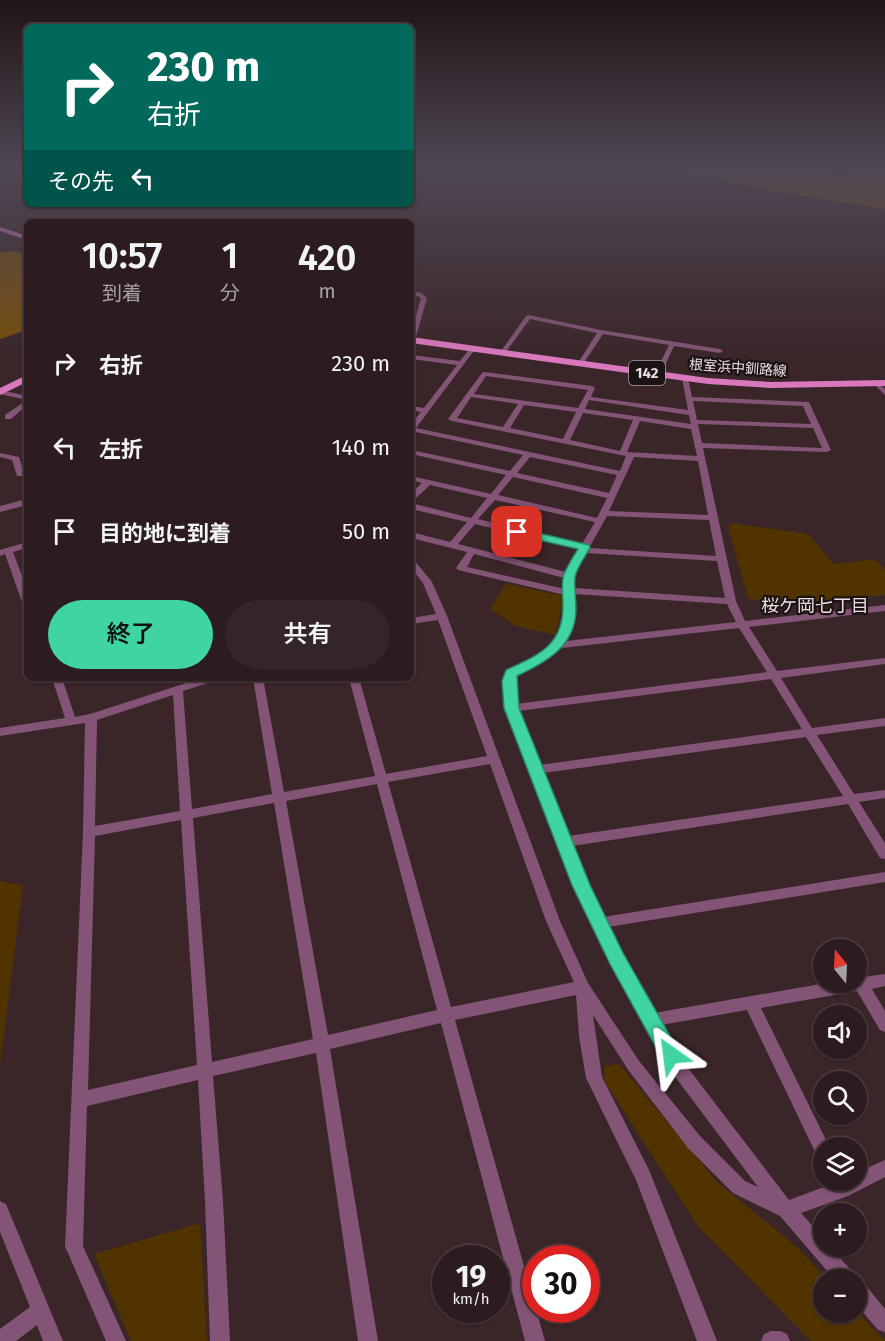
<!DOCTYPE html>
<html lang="ja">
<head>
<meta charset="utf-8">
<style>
	body { margin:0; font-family:"Fira Sans","Noto Sans JP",sans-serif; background:#342528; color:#f1f3f6; height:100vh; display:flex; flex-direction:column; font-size:22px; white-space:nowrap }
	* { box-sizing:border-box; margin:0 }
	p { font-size:20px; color:#a6a1a4 }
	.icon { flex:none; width:33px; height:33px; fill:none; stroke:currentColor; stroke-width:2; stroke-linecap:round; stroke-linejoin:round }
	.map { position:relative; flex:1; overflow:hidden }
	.panel { position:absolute; left:24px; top:219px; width:390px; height:462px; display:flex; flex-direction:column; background:#2c1c1f; border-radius:9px; box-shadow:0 2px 4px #0004,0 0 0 2px #483a3d }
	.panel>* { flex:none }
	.hud { position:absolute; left:24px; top:24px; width:390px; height:183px; border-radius:9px; box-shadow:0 2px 4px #0004,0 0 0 2px #483a3d; background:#00695c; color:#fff; overflow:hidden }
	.needle { width:39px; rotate:342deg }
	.buttons { position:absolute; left:813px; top:939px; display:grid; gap:12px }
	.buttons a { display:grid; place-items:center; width:54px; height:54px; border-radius:50%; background:#2c1c1f; box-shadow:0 2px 4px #0004,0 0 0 2px #483a3d; font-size:30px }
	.speed { position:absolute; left:432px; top:1245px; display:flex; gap:12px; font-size:30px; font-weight:700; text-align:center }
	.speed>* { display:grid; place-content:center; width:78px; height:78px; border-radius:50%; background:#2c1c1f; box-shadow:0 2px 4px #0004,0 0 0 2px #483a3d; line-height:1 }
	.speed small { font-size:15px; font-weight:400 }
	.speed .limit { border:9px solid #d22; background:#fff; color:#111 }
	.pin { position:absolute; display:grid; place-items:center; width:51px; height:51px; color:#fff; margin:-26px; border-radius:12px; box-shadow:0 3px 9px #0006 }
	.me { position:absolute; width:66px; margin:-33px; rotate:329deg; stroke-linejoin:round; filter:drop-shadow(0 0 4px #0008) }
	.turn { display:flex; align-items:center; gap:21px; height:126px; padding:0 24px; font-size:27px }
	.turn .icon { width:78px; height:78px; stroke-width:2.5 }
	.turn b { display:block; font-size:42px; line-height:51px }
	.then { display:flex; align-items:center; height:57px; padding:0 24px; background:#0003; gap:12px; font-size:22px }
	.eta { display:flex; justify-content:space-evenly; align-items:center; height:102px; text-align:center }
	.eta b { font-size:36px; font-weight:600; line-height:42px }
	.action { display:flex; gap:12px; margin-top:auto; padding:12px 24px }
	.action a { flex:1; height:69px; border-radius:36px; background:#3fd4a2; color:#111; font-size:24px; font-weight:600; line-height:69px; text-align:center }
	.action a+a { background:#342528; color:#f1f3f6 }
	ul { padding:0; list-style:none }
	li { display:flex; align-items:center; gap:18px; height:84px; padding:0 24px }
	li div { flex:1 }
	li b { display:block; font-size:22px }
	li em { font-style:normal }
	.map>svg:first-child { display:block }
	.green { fill:#513300 }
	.forest { fill:#764d0d }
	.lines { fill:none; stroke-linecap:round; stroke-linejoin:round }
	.stream { stroke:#6c478d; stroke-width:1.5 }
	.minor { fill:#835476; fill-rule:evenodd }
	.primary { fill:#d978bf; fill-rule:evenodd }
	.route { fill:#3fd4a2; stroke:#298a69; stroke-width:1.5 }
	.labels { text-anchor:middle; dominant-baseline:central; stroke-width:4.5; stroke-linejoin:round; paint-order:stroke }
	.far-street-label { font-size:14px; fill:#ecdedf; stroke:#1b1213 }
	.shield { fill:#1b1213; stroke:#ada1a2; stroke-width:1.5 }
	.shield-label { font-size:15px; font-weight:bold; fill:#ecdedf }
	.neighbourhood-label { font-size:18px; fill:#ecdedf; stroke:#1b1213 }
</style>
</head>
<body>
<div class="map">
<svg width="885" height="1341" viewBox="0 0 885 1341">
	<rect width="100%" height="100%" fill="#3a2629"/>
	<path class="green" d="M 732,523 L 808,534 L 834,564 L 875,559 L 885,570 L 885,595 L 775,607 L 748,598 L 728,527 Z
		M 506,584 L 565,596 L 555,635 L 515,626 L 490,609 Z
		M 0,881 L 23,885 L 0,1065 Z
		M 619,1064 L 717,1182 L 797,1247 L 826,1279 L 824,1280 L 824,1312 L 857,1312 L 885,1341 L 811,1341 L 697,1225 L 605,1082 L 604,1066 Z
		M 200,1223 L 207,1341 L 131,1341 L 94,1254 Z"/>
	<path class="forest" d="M 675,169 L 796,169 L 864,179 L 836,169 L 885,169 L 885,209 L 768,190 Z
		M 14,251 L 27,255 L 27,325 L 26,330 L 0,339 L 0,253 Z"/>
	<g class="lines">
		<path class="stream" d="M 830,169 L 885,176"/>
		<path class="minor" d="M 411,291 L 421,293 L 427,298 L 415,340 L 412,342 L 411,333 L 421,298 L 417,296 L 411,295 Z
			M 528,315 L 601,330 L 720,349 L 723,351 L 720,353 L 674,346 L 661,374 L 658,376 L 655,374 L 669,345 L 603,334 L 583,364 L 581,365 L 578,363 L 597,333 L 530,319 L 505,353 L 501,353 L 501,351 L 526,316 Z
			M 471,347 L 476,348 L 416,428 L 620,471 L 626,456 L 452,421 L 448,419 L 482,373 L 484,372 L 592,386 L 595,388 L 591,397 L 688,410 L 682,378 L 685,376 L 688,378 L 692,397 L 809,402 L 831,450 L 827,452 L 703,448 L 736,601 L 745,621 L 885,605 L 885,611 L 749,627 L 777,671 L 885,658 L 885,664 L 781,678 L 812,728 L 885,718 L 885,726 L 817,735 L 854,794 L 885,790 L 885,798 L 859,802 L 885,843 L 885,859 L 880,858 L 848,804 L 572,846 L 588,885 L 603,917 L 885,872 L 885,882 L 608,927 L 654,1013 L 832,982 L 856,982 L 856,978 L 885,974 L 885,986 L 872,989 L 885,1011 L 885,1032 L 880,1030 L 857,991 L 761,1008 L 830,1148 L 824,1148 L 824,1160 L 818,1158 L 747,1010 L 661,1025 L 688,1068 L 789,1200 L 843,1180 L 856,1180 L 856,1173 L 885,1160 L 885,1177 L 848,1196 L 801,1213 L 824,1239 L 824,1246 L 830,1246 L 854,1274 L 857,1280 L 863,1282 L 885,1309 L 885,1332 L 878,1330 L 856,1304 L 856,1280 L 835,1280 L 780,1216 L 733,1193 L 688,1148 L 629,1071 L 593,1015 L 602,1077 L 649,1170 L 717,1341 L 697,1341 L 636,1180 L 586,1078 L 579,1036 L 576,995 L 455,1020 L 545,1341 L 525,1341 L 441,1023 L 330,1049 L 378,1341 L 358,1341 L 316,1053 L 213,1076 L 223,1201 L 230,1341 L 210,1341 L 205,1201 L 198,1080 L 87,1106 L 83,1246 L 126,1341 L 106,1341 L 68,1253 L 65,1247 L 83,832 L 85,723 L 0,736 L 0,728 L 65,718 L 52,678 L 62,678 L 75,717 L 90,714 L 202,678 L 218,678 L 217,680 L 183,691 L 192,809 L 272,794 L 253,678 L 263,678 L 284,792 L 375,776 L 349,678 L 359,678 L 386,774 L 487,756 L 438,620 L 411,624 L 411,618 L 436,614 L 423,583 L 411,568 L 411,559 L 414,560 L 432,582 L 447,616 L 560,921 L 588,983 L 639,1061 L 700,1136 L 745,1181 L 758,1187 L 676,1078 L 645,1025 L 611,962 L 574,885 L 531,773 L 528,770 L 529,768 C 519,742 494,698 507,671 C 549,651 566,645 565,595 L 458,570 L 456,568 L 467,552 L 411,538 L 411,532 L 450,542 L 467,522 L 411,509 L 411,503 L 471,518 L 487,498 L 430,485 L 414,500 L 411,500 L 411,493 L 422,483 L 411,480 L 411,476 L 491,494 L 506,475 L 411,454 L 411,450 L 510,471 L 523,455 L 411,431 L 411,424 L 421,412 L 411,410 L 411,406 L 424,408 L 457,365 L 411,359 L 411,355 L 460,361 ZM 486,376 L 588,390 L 578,408 L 474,394 ZM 471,397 L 518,404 L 503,427 L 457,418 ZM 589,400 L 689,415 L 691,424 L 585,409 ZM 693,401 L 803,406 L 811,424 L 697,420 ZM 524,405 L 576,412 L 563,439 L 510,428 ZM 583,413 L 633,420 L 620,451 L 570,440 ZM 640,421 L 691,429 L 697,456 L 627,452 ZM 698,424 L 813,428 L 822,448 L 702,443 ZM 530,457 L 617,475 L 609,493 L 517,473 ZM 634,457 L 698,461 L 708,515 L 609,511 ZM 513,477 L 607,498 L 597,518 L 498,495 ZM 495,500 L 595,522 L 582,544 L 478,519 ZM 607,516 L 709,520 L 716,556 L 589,548 ZM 475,524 L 579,549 L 566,572 L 458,544 ZM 586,553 L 717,561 L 725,598 L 574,588 L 574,576 ZM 474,554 L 564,578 L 565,589 L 467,567 ZM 574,594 L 727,604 L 736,622 L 566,641 C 573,625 575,612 574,594 ZM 739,628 L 767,672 L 516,704 L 514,681 L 516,675 L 545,661 L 562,648 ZM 771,679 L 802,729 L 539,765 L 518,711 ZM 173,695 L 180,811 L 95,826 L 97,720 ZM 806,737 L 843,796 L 568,836 L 543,773 ZM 490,764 L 546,921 L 574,982 L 451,1007 L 388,782 ZM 377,784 L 437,1010 L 328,1035 L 286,801 ZM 274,803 L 313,1039 L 212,1062 L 193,818 ZM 181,820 L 197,1065 L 88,1090 L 95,836 Z
			M 877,382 L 885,389 L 885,395 L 874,384 Z
			M 0,390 L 27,396 L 27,405 L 11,419 L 5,419 L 5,415 L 27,400 L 0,394 Z
			M 0,453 L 19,457 L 24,474 L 23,476 L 17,476 L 12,460 L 0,457 Z
			M 27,499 L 27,505 L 0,512 L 0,506 Z
			M 27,542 L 27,548 L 13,552 L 27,589 L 27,605 L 22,602 L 5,554 L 0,556 L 0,550 Z
			M 0,1201 L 6,1204 L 63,1341 L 43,1341 L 37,1325 L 16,1341 L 0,1341 L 0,1329 L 30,1307 L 0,1232 Z
			M 771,1331 L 780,1331 L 787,1334 L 790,1341 L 761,1341 L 764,1334 Z"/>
		<path class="primary" d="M 0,227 L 27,236 L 27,240 L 0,231 Z
			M 411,337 L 708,378 L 771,382 L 885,380 L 885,386 L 771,388 L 708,384 L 411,343 Z
			M 27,375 L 27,382 L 0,395 L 0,388 Z"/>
	</g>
	<linearGradient id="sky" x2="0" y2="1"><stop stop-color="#201517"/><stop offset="0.47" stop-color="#4f4754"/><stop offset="1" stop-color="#4f4754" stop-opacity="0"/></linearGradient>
	<rect width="885" height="357" fill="url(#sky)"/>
	<path class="route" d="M 517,528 L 589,545 L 590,547 C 586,556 577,567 575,577 C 574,587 576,599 576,610 C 575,647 547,661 517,676 L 519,708 L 590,885 L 623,953 L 681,1055 L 678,1062 L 671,1065 L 664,1062 L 610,964 L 572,885 L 504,708 L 502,681 L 506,670 C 538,655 563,646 563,606 C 563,596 561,583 564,574 C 568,565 573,557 578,549 L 513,534 L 513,529 Z"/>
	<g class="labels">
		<g class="far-street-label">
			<text transform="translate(738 368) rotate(4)">根室浜中釧路線</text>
		</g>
		<rect class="shield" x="629" y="361" width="36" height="24" rx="4.5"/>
		<g class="shield-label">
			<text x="647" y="373">142</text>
		</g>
		<g class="neighbourhood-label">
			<text x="815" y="606">桜ケ岡七丁目</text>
		</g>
	</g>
</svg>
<div class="buttons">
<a><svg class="needle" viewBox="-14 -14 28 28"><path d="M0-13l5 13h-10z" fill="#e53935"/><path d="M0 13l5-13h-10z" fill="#a6a1a4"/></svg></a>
<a><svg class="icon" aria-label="sound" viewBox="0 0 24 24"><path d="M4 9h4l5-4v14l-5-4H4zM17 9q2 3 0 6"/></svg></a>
<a><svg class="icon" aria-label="search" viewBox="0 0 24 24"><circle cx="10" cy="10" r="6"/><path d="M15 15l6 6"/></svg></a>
<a><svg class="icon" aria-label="layers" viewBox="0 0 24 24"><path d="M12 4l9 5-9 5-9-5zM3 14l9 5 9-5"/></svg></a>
<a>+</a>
<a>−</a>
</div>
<div class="speed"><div>19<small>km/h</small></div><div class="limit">30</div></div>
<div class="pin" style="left:517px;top:532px;background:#d93025"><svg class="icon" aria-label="arrive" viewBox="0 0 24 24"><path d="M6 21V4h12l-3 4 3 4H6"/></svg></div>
<svg class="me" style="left:671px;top:1055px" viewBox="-20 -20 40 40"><path d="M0-17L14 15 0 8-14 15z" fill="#3fd4a2" stroke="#fff" stroke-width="4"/></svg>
<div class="hud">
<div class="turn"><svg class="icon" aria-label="right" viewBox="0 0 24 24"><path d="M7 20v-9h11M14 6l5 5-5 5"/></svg><div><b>230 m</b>右折</div></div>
<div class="then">その先<svg class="icon" aria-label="left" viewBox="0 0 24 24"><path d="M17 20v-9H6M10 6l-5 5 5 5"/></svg></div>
</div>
<section class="panel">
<div class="eta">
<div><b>10:57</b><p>到着</p></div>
<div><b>1</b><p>分</p></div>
<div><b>420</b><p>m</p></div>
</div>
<ul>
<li><svg class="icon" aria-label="right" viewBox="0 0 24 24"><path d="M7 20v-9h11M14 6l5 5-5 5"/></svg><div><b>右折</b></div><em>230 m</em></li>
<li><svg class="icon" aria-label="left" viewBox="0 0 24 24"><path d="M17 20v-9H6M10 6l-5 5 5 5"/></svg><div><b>左折</b></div><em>140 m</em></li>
<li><svg class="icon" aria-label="arrive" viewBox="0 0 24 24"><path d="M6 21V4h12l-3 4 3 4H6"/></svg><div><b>目的地に到着</b></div><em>50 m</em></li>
</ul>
<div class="action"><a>終了</a><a>共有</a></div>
</section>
</div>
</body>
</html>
